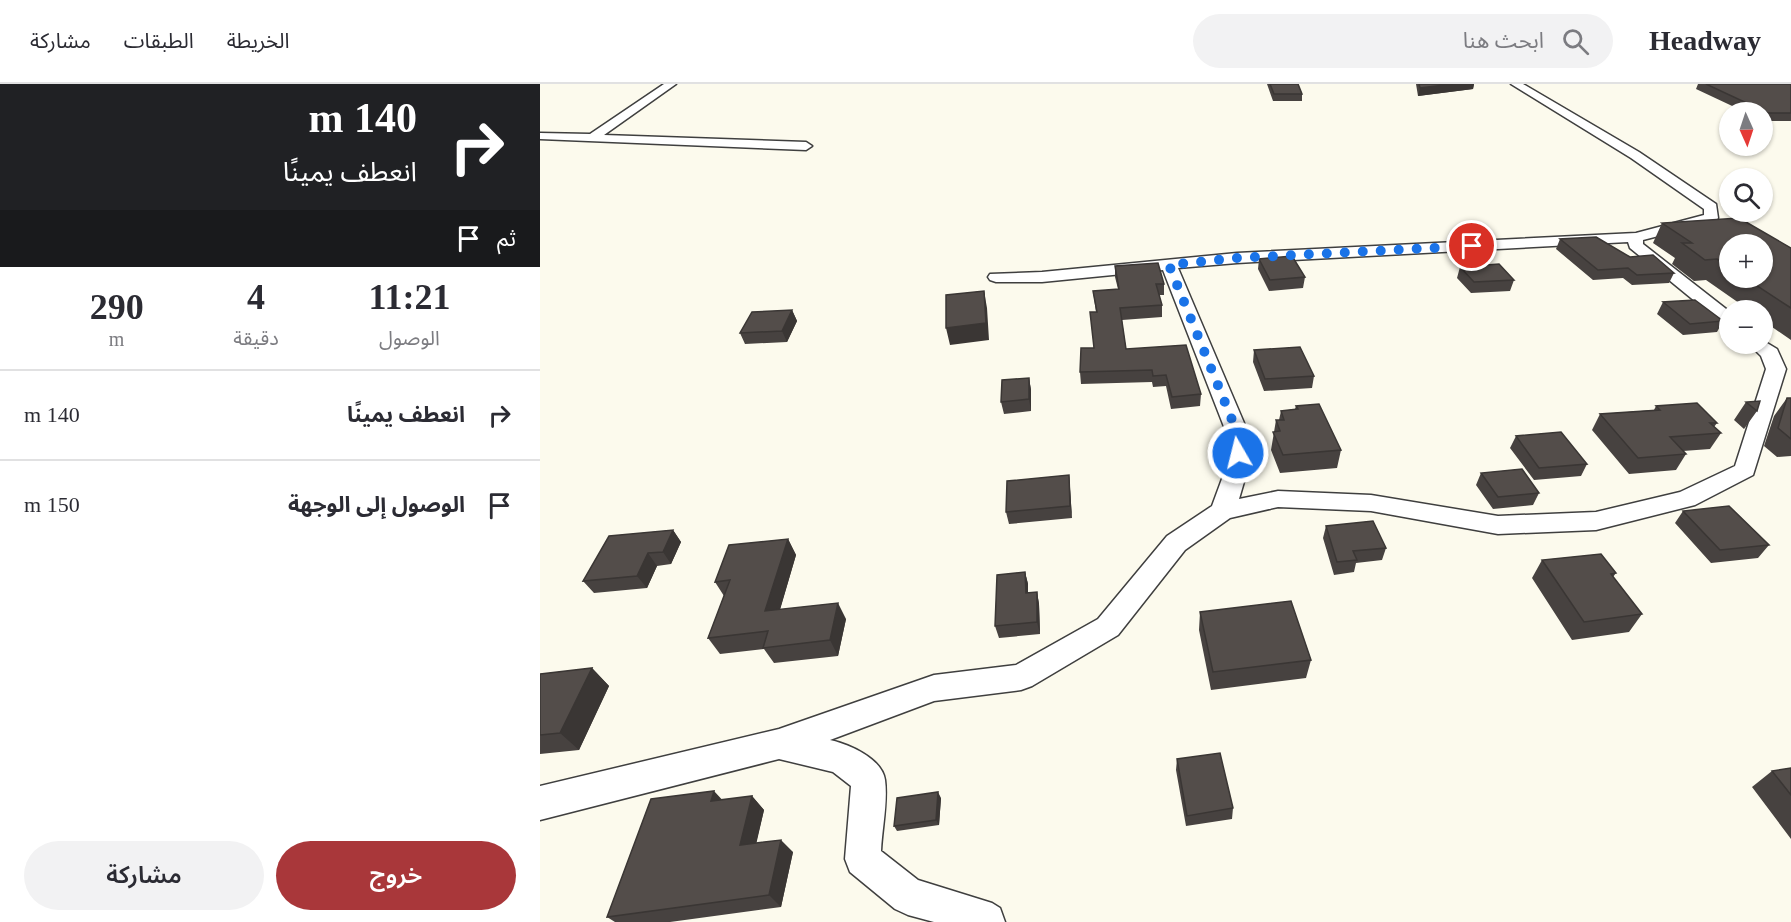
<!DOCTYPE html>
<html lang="ar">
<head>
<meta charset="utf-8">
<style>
	body { margin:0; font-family:"Times New Roman","Noto Sans Arabic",serif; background:#f2f2f3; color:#2b2b33; direction:rtl; height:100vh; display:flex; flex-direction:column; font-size:22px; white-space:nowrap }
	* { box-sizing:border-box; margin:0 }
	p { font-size:20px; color:#7c7c81 }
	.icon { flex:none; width:33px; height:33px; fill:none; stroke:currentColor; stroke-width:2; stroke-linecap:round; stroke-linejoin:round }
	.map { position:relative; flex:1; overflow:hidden; direction:ltr }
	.side { display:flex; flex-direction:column; background:#fff; width:540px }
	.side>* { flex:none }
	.top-card { background:#202124; color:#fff; overflow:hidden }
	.needle { width:39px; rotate:177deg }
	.fabs { position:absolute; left:1179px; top:18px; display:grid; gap:12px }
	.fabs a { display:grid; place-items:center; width:54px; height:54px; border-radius:50%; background:#fff; box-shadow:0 2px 4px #0004; font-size:30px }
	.pin { position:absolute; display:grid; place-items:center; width:51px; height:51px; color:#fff; margin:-26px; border:3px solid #fff; border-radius:50%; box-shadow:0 2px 6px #0007 }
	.me { position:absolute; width:66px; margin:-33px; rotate:352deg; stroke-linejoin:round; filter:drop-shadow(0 0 4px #0008) }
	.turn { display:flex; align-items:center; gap:21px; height:126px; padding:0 24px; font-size:27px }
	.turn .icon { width:78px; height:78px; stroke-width:2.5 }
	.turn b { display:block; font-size:42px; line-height:51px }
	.then { display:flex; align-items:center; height:57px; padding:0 24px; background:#0003; gap:12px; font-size:22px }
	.eta { display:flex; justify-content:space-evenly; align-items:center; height:102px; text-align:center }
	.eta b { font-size:36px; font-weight:600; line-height:42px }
	.primary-button { display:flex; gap:12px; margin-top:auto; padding:12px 24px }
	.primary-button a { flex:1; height:69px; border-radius:36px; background:#a9373a; color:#fff; font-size:24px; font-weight:600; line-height:69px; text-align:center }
	.primary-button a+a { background:#f2f2f3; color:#2b2b33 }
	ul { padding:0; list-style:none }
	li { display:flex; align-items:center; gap:18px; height:90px; padding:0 24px; border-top:2px solid #e1e1e2 }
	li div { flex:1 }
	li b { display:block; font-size:22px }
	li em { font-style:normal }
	header { display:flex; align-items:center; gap:36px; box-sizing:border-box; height:84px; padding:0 30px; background:#fff; border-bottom:2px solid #e1e1e2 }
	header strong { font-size:28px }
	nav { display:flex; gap:33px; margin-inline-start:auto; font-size:21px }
	.search { width:420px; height:54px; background:#f2f2f3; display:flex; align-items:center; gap:15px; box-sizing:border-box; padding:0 21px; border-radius:33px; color:#7c7c81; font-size:22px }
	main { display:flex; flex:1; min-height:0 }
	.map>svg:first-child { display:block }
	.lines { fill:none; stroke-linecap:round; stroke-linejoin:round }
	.minor-casing { stroke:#3f3f3f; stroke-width:3 }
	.minor { fill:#fff; fill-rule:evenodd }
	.wall { fill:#474240; fill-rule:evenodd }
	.shaded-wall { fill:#3a3634 }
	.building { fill:#534d4a; stroke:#3a3634; stroke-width:1.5 }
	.route { stroke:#1a73e8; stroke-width:10; stroke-dasharray:0 18 }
</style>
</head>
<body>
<header>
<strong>Headway</strong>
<div class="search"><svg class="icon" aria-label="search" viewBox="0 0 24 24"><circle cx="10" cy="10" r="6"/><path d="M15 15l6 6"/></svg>ابحث هنا</div>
<nav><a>الخريطة</a><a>الطبقات</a><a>مشاركة</a></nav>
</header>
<main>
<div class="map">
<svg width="1251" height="838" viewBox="0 0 1251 838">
	<rect width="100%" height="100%" fill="#fcfaed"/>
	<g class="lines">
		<defs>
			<path id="minor" d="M 124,0 L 136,0 L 64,51 L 266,58 L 272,62 L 266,66 L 0,55 L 0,49 L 50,50 Z
				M 971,0 L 983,0 L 1099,68 L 1176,120 L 1178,134 L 1176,137 L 1103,156 L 1103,160 L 1190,228 L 1190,242 L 1184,241 L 1090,164 L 1088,158 L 697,179 L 638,184 L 710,353 L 708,384 L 699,415 L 738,407 L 831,411 L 958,432 L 1056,428 L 1140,408 L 1195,382 L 1226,285 L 1221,272 L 1209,260 L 1222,260 L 1222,256 L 1237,265 L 1246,285 L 1213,391 L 1155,421 L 1056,446 L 958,450 L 831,427 L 738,423 L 690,434 L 645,466 L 578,551 L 492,602 L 481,606 L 394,617 L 290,656 C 308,660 342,674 345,696 C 348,718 342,744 341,767 L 378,796 L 452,819 L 460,824 L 465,838 L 394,838 L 368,831 L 355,825 L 310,788 L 305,775 L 311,702 L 293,688 L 239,675 L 0,736 L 0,702 L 239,645 L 394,591 L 476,581 L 558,535 L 627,452 L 672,422 L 686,384 L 688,353 L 623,186 L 502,198 L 456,198 L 450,196 L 448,193 L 450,190 L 502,188 L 697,169 L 1096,149 L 1164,131 L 1164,125 L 1091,74 Z"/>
		</defs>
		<use href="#minor" class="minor-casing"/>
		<use href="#minor" class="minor"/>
	</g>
	<path class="wall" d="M 727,0 L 758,0 L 762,10 L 762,17 L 733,17 Z
		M 876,0 L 934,0 L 933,5 L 878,12 Z
		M 1158,0 L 1251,0 L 1251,37 L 1223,37 L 1222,28 L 1205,28 L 1156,5 Z
		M 1122,139 L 1251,164 L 1251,256 L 1222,236 L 1222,226 L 1209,226 L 1166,196 L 1154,197 L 1132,180 L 1135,174 L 1113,159 ZM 1190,160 L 1222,194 L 1190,194 Z
		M 1020,155 L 1090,173 L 1134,189 L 1129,199 L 1092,201 L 1083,194 L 1053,196 L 1016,165 Z
		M 719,175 L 765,193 L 763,204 L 729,207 L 718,185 Z
		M 575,182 L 624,200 L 624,211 L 619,211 L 622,221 L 622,233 L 582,236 L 586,265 L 661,310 L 660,322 L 631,325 L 626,302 L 613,303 L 612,298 L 541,300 L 540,288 L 554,264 L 556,228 L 553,207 L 578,205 L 575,193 Z
		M 920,183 L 974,196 L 970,207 L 931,209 L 917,194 Z
		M 1123,218 L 1183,237 L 1177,248 L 1143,251 L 1117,230 Z
		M 252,226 L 257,237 L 247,258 L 205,260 L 200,249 Z
		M 714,266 L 774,292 L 772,304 L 724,307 L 713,278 Z
		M 489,294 L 491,306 L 491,327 L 464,330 L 461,318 Z
		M 1247,314 L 1251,314 L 1251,372 L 1237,373 L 1224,362 L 1234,332 Z
		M 1206,318 L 1217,327 L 1204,345 L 1194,336 Z
		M 756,322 L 801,366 L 797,384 L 740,389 L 731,366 L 736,336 L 739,336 L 741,327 L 755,325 Z
		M 1116,322 L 1177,339 L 1174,343 L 1181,349 L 1170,365 L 1143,367 L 1146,370 L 1136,386 L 1089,390 L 1052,346 L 1060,330 L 1114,326 Z
		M 976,352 L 1047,380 L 1041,392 L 994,396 L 970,364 Z
		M 941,389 L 999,409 L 993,421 L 953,425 L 936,401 Z
		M 529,391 L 532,434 L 469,440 L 466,428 Z
		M 1143,427 L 1229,461 L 1218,474 L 1171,479 L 1135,439 Z
		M 786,442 L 846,464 L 842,476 L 816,479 L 814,488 L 794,491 L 783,454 Z
		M 133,446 L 141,458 L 131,480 L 117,482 L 107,504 L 54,509 L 43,497 Z
		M 248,455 L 256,471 L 240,525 L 306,535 L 298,572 L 234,579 L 224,565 L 180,570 L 168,554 L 184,512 L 175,498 Z
		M 1002,476 L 1076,489 L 1073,493 L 1102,530 L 1089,548 L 1032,556 L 992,494 Z
		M 485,488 L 488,500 L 488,509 L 497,508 L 499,520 L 500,550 L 459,554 L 455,542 Z
		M 660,528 L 771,576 L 766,594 L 671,606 L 659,546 Z
		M 52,584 L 69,602 L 39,666 L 0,670 L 0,590 Z
		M 637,675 L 693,724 L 692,735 L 646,742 L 636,686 Z
		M 1251,684 L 1251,755 L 1212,703 L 1232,687 Z
		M 212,712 L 224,726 L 216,759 L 253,768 L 241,823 L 130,838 L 75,838 L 67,833 L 183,716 Z
		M 401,714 L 399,741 L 357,747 L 354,742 Z"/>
	<path class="shaded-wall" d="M 912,0 L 934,0 L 933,5 L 878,12 L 880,4 Z
		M 444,207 L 447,224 L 449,256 L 410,261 L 406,244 Z
		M 252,226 L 257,237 L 247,258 L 242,247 Z
		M 489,294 L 491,306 L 491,327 L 489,315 Z
		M 529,391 L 530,403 L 532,434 L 530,422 Z
		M 133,446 L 141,458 L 131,480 L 123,468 Z
		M 248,455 L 256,471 L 235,543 L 225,527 Z
		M 108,469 L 117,482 L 107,504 L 97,492 Z
		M 485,488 L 488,500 L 488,521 L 486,509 Z
		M 497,508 L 499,520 L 500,550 L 497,538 Z
		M 298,519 L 306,535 L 298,572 L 290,556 Z
		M 52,584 L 69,602 L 39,666 L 20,649 Z
		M 174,707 L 187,721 L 171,717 Z
		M 398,708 L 401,714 L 399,741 L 396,736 Z
		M 212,712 L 224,726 L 213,774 L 200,761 Z
		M 241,756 L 253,768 L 241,823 L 229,811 Z"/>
	<path class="building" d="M 730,0 L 758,0 L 762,10 L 734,10 Z
		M 879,0 L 912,0 L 880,4 Z
		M 1166,0 L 1251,0 L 1251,29 L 1228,29 Z
		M 1199,134 L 1251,164 L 1251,224 L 1205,194 L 1222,194 L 1222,160 L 1190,160 L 1190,183 L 1177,175 L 1165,176 L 1142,159 L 1152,159 L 1122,139 Z
		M 1056,153 L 1090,173 L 1113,171 L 1134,189 L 1097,191 L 1088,184 L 1058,186 L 1020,155 Z
		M 752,172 L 765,193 L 730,196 L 719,175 Z
		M 618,179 L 624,200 L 616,200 L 622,221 L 580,224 L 586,265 L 646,261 L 661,310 L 632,313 L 626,291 L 613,292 L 612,286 L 540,288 L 541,264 L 554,264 L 550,228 L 557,228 L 553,207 L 579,205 L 575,182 Z
		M 959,180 L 974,196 L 934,198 L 920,183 Z
		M 444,207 L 446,239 L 406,244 L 406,211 Z
		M 1155,216 L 1183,237 L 1150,240 L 1123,218 Z
		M 252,226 L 242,247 L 200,249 L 212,228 Z
		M 760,263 L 774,292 L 725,295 L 714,266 Z
		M 489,294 L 489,315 L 461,318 L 462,296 Z
		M 1247,314 L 1251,314 L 1251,355 L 1238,344 Z
		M 1220,317 L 1217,327 L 1206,318 Z
		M 1157,319 L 1177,339 L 1170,339 L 1181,349 L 1130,353 L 1146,370 L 1098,374 L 1060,330 L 1120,326 L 1116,322 Z
		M 779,320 L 801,366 L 743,371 L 733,348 L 740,347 L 736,336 L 744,336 L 741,327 L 758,325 L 756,322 Z
		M 1021,348 L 1047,380 L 999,384 L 976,352 Z
		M 982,385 L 999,409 L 958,413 L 941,389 Z
		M 529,391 L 530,422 L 466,428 L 467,397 Z
		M 1189,422 L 1229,461 L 1180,466 L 1143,427 Z
		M 833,437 L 846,464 L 813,467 L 817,476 L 797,478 L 786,442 Z
		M 133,446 L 123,468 L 108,469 L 97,492 L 43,497 L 69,452 Z
		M 248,455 L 225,527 L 298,519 L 290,556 L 223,564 L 228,547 L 168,554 L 190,496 L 175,498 L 189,461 Z
		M 1061,470 L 1076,489 L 1071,490 L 1102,530 L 1044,538 L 1002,476 Z
		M 485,488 L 486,509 L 497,508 L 497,538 L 455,542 L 457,491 Z
		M 751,517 L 771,576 L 673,588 L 660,528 Z
		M 52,584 L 20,649 L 0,651 L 0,590 Z
		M 680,669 L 693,724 L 647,732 L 637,675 Z
		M 1251,684 L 1251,711 L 1232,687 Z
		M 174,707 L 171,717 L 212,712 L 200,761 L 241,756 L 229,811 L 67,833 L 111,715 Z
		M 398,708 L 396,736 L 354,742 L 357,714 Z"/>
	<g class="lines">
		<path class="route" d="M 698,369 L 699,353 L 629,181 L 697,174 L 932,162"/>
	</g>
</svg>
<div class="fabs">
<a><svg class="needle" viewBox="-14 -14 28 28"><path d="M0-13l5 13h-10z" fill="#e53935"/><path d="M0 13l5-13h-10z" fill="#7c7c81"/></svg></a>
<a><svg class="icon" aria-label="search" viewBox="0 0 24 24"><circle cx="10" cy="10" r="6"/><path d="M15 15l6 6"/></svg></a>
<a>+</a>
<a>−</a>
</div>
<div class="pin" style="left:932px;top:162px;background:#d93025"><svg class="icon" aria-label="arrive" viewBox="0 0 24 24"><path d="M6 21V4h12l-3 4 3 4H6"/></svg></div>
<svg class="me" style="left:698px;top:369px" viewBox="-20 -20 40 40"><circle r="17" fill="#1a73e8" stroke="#fff" stroke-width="3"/><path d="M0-11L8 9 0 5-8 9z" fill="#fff"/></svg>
</div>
<section class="side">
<div class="top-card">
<div class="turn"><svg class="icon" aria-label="right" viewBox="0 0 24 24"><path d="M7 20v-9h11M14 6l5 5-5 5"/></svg><div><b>140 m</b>انعطف يمينًا</div></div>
<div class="then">ثم<svg class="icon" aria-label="arrive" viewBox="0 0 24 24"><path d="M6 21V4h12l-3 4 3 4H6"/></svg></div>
</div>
<div class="eta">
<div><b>11:21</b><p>الوصول</p></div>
<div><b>4</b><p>دقيقة</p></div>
<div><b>290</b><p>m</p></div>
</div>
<ul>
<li><svg class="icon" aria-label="right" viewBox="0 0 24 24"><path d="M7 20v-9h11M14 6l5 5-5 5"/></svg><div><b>انعطف يمينًا</b></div><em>140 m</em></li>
<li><svg class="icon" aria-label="arrive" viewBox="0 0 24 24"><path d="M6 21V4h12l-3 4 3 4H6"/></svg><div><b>الوصول إلى الوجهة</b></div><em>150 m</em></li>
</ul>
<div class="primary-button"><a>خروج</a><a>مشاركة</a></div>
</section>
</main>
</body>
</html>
